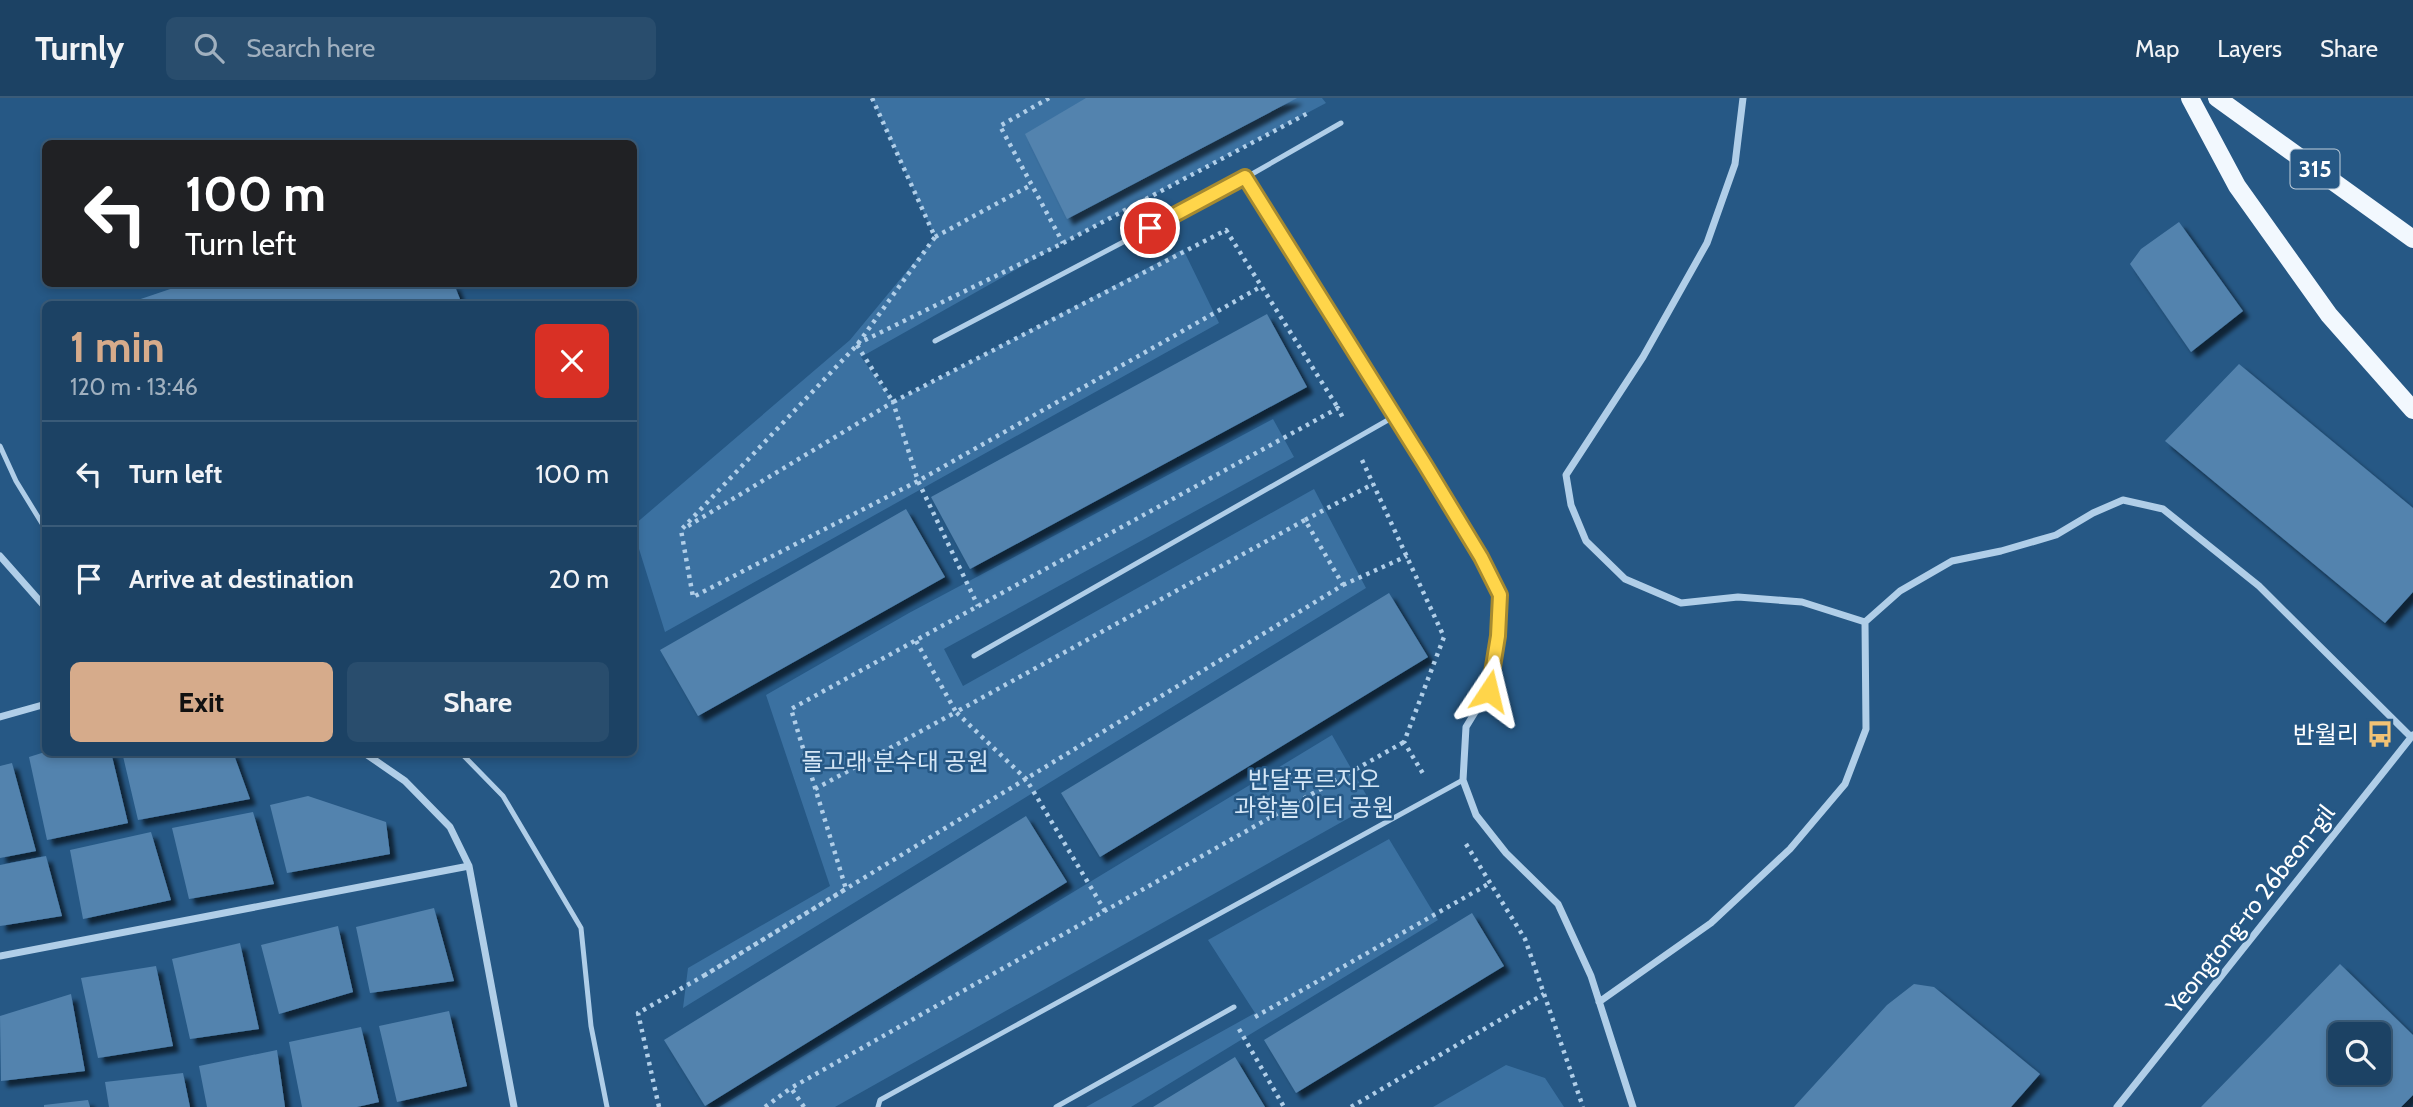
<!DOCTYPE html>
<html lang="en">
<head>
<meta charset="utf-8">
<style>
	body { margin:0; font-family:Cabin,"Noto Sans KR",sans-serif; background:#294d6d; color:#f1f3f6; height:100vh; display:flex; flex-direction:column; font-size:26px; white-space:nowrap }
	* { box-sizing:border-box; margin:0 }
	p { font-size:23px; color:#a0b0bf }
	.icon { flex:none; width:38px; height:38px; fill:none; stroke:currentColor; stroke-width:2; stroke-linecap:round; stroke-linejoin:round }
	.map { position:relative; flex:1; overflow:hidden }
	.panel { position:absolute; left:42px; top:203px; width:595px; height:455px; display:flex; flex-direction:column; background:#1c4264; border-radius:10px; box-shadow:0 4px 10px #0003,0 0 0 2px #3a5b78 }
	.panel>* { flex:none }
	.guide { position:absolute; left:42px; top:42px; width:595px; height:147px; border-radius:10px; box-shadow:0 4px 10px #0003,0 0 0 2px #3a5b78; background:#202124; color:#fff; overflow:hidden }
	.tools { position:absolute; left:2328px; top:924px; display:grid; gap:14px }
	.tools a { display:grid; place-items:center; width:63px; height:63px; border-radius:10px; background:#1c4264; box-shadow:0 4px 10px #0003,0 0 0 2px #3a5b78; font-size:35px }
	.pin { position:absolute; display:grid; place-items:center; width:60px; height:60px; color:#fff; margin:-30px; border:4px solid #fff; border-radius:50%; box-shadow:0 2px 7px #0007 }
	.me { position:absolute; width:77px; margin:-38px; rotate:10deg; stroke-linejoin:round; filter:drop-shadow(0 0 5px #0008) }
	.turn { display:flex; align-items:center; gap:24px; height:147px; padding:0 28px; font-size:32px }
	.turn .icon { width:91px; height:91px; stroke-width:2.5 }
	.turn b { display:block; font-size:49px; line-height:60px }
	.round { display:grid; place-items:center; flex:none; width:74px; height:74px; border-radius:10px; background:#294d6d }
	.headline { display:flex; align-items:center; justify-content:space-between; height:119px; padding:0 28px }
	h1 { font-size:42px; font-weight:800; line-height:52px; color:#d6ab8b }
	.action { display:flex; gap:14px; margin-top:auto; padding:14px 28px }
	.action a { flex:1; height:80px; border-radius:10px; background:#d6ab8b; color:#111; font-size:28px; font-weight:800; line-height:80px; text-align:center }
	.action a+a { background:#294d6d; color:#f1f3f6 }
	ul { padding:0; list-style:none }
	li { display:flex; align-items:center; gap:21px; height:105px; padding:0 28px; border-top:2px solid #3a5b78 }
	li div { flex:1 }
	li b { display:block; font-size:26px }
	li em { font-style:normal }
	header { display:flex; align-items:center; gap:42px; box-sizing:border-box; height:98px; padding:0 35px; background:#1c4264; border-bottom:2px solid #3a5b78 }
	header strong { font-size:33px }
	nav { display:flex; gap:38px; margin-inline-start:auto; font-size:24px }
	.search { width:490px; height:63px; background:#294d6d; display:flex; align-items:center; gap:18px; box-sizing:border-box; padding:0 24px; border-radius:10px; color:#a0b0bf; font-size:26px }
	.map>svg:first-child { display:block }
	.green { fill:#3b71a1 }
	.building { fill:#5383ae; fill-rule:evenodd; filter:url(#shadow) }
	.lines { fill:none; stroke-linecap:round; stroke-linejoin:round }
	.path { stroke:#b0cee8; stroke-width:4.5; stroke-dasharray:3.5 5; stroke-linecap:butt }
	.service { stroke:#b0cee8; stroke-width:5 }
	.minor { stroke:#b0cee8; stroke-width:7 }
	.primary { stroke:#f2f8fe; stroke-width:18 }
	.route-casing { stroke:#a68a30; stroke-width:18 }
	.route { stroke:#ffd54a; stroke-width:12 }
	.labels { text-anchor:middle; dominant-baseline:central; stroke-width:5; stroke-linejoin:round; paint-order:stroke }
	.shield { fill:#265885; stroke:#becdda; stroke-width:2 }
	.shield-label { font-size:23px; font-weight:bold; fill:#fff }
	.poi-label { font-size:24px; fill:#fff; stroke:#265885; text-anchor:end }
	.park-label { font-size:24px; fill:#d4e6f6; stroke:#265885 }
	.street-label { font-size:24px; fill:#fff; stroke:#265885 }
</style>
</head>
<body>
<header>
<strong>Turnly</strong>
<div class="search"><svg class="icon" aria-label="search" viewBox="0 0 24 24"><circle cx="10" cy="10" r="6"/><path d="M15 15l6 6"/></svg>Search here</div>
<nav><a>Map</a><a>Layers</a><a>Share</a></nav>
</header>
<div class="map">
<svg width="2413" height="1009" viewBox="0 0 2413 1009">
	<defs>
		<filter id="shadow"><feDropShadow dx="6" dy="6" stdDeviation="2" flood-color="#0009"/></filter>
	</defs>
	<rect width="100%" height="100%" fill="#265885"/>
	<path class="green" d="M 872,0 L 1322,0 L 1326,5 L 1063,145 L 861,259 L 894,304 L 1183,151 L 1219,225 L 665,534 L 634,435 L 634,427 L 850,242 L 935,139 Z
		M 1273,321 L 1294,359 L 944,551 L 963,588 L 1314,391 L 1366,490 L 683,910 L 688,870 L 830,788 L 766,597 L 909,515 Z
		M 1332,637 L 1372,707 L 835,1009 L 719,1009 Z
		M 1389,741 L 1438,822 L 1131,1009 L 1086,1009 L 1255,915 L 1208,842 Z
		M 1506,967 L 1545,980 L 1564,1009 L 1433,1009 Z"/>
	<path class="building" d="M 1086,0 L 1297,0 L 1067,121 L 1025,36 Z
		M 2179,124 L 2243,213 L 2191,254 L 2130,166 L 2141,151 Z
		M 185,186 L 454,186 L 462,206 L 126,206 Z
		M 1267,216 L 1307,289 L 970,471 L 931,399 Z
		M 2239,266 L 2413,410 L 2413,494 L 2385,525 L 2165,343 Z
		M 906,411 L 945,479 L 698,618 L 660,552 Z
		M 1389,495 L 1428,559 L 1100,759 L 1061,695 Z
		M 45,654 L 111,654 L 128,725 L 47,742 L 29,659 Z
		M 122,654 L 233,654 L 250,701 L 138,722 Z
		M 12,665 L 36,753 L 0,760 L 0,668 Z
		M 308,698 L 386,724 L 390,756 L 287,775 L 270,707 Z
		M 253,714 L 274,786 L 189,801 L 172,730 Z
		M 1026,718 L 1067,784 L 705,1008 L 664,942 Z
		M 151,734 L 171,802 L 83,821 L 70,752 Z
		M 46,758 L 62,818 L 0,828 L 0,767 Z
		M 434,810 L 454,883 L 370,895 L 356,829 Z
		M 1472,815 L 1504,868 L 1296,995 L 1264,942 Z
		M 338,828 L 353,894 L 279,916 L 261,847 Z
		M 240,845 L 259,931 L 190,941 L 172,861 Z
		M 2340,866 L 2413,937 L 2413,997 L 2401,1009 L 2201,1009 ZM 2340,936 L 2378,936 L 2378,975 L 2340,975 Z
		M 156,868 L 173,948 L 98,960 L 81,880 Z
		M 1914,886 L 1934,889 L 2040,976 L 2011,1009 L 1794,1009 L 1887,907 Z
		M 71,896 L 85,973 L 1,983 L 0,918 Z
		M 449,913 L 467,988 L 397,1004 L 379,928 Z
		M 361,929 L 379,1004 L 357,1009 L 302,1009 L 289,944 Z
		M 277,952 L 285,1009 L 207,1009 L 199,968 Z
		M 1235,959 L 1265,1009 L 1153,1009 Z
		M 183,975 L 190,1009 L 109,1009 L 105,984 Z
		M 88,1002 L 90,1009 L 44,1009 L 44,1007 Z"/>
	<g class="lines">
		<path class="path" d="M 872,0 L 935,139 L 857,247 L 681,432 L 693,499 L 918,383 L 1262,188
			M 1049,0 L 1000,28 L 1063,145
			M 935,139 L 1031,87
			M 857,246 L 1063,145 L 1310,14
			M 857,247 L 893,304 L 1226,132 L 1338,310
			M 1362,362 L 1444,539 L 1404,644 L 1425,679
			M 1305,422 L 1373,386
			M 688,428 L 893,304 L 918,383 L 978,508
			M 1343,487 L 1407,458
			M 916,543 L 956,614 L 1305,422 L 1343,487 L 705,877 L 846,791 L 791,611 L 1338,310 L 1344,322
			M 815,691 L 956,614 L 1026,681 L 1105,813
			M 1466,746 L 1525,841 L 1583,1009
			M 1255,919 L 1490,785
			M 1239,931 L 1284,1009
			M 659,1009 L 638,915 L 705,877
			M 765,1009 L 791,990
			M 804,1009 L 791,990 L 1404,644
			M 1351,1009 L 1544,896"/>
		<path class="service" d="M 935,243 L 1245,80 L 1341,25
			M 0,348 L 16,383 L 46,432
			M 974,558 L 1395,318
			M 460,654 L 503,698 L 581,830 L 591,928 L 607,1009
			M 878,1009 L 880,1002 L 1463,682
			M 1056,1009 L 1234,909"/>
		<path class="minor" d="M 1743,0 L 1735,66 L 1707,145 L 1643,259 L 1566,377 L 1571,407 L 1586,443 L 1625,481 L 1681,505 L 1738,499 L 1802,504 L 1865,524 L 1900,493 L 1952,463 L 2001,453 L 2056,437 L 2093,415 L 2123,402 L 2163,411 L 2259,488 L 2411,639
			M 1245,80 L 1395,318 L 1481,459 L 1500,497 L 1498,538 L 1488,593 L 1466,629 L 1463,682 L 1476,717 L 1506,755 L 1558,806 L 1591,878 L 1633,1009
			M 0,458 L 46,510
			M 0,619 L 46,606
			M 363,654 L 405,683 L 450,729 L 469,768 L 514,1009
			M 0,858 L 469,768
			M 1599,904 L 1711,825 L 1790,751 L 1845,686 L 1866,631 L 1865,524
			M 2117,1009 L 2413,637"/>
		<path class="primary" d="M 2190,0 L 2237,88 L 2329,217 L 2413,312
			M 2217,0 L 2413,141"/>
	</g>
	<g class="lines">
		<defs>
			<path id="route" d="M 1150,130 L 1245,79 L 1424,365 L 1481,459 L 1500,497 L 1498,538 L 1489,593"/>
		</defs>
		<use href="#route" class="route-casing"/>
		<use href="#route" class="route"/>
	</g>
	<defs>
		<symbol id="bus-bare" viewBox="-9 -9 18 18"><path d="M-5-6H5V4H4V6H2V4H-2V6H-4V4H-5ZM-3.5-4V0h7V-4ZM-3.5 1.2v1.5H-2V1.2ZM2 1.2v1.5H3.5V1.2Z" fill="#f1c275" stroke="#265885" stroke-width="2.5" paint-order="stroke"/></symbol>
	</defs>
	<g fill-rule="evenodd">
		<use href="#bus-bare" x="2361" y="617" width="38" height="38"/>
	</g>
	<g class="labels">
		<rect class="shield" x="2290.5" y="51.5" width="49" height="39" rx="5"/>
		<g class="shield-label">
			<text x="2315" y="71">315</text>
		</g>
		<g class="poi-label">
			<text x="2359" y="636">반월리</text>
		</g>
		<g class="park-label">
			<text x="895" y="663">돌고래 분수대 공원</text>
			<text x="1314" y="681">반달푸르지오<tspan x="1314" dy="28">과학놀이터 공원</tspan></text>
		</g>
		<g class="street-label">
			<text transform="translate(2250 811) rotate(-52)">Yeongtong-ro 26beon-gil</text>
		</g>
	</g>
</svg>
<div class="tools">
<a><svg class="icon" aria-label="search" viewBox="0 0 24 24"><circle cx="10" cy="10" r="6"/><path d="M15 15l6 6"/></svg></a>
</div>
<div class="pin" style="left:1150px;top:130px;background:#d93025"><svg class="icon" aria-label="arrive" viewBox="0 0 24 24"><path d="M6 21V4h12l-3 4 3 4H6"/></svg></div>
<svg class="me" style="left:1489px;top:593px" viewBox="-20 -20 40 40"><path d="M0-17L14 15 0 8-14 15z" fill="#ffd54a" stroke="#fff" stroke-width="4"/></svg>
<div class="guide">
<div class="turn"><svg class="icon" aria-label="left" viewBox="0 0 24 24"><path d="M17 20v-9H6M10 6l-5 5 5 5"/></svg><div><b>100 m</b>Turn left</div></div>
</div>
<section class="panel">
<div class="headline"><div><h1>1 min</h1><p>120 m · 13:46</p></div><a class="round" style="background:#d93025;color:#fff"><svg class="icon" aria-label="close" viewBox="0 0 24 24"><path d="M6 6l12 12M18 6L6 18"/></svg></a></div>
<ul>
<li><svg class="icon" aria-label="left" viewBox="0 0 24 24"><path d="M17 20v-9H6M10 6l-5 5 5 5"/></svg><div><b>Turn left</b></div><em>100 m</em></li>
<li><svg class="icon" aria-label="arrive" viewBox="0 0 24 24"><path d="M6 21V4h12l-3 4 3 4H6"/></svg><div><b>Arrive at destination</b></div><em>20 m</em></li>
</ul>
<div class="action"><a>Exit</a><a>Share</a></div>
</section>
</div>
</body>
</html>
